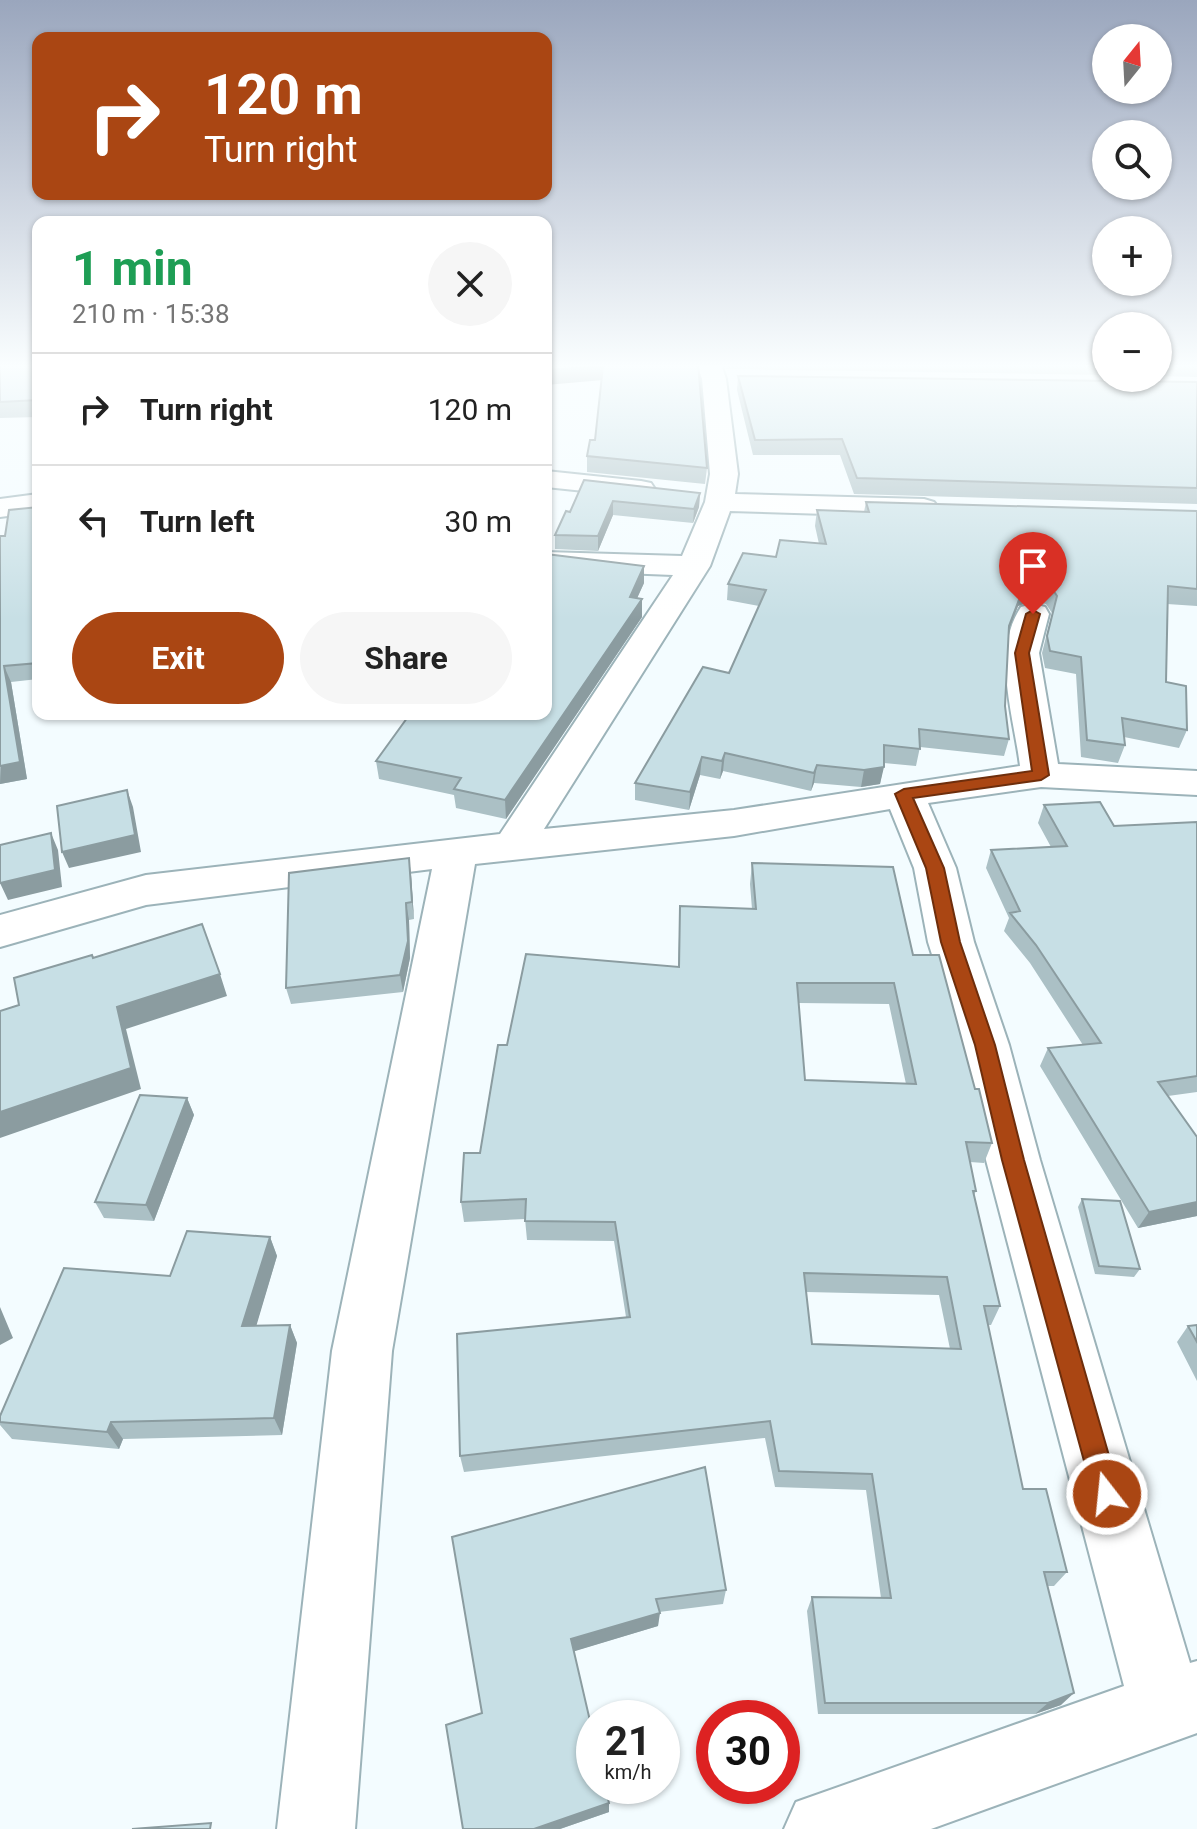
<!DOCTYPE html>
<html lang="en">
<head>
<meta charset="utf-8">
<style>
	body { margin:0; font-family:Roboto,sans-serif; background:#f6f6f6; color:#222; height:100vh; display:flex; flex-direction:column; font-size:30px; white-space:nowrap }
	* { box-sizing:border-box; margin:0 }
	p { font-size:26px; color:#767676 }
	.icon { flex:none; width:44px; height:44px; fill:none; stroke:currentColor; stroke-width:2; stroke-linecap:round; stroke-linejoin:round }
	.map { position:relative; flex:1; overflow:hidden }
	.sheet { position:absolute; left:32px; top:216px; width:520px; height:504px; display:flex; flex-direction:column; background:#fff; border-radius:16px; box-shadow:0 2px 6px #0004 }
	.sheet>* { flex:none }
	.banner { position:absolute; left:32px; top:32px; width:520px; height:168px; border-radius:16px; box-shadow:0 2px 6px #0004; background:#aa4613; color:#fff; overflow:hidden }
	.needle { width:52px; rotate:18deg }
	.tools { position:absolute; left:1092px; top:24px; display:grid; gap:16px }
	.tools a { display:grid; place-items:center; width:80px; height:80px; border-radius:50%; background:#fff; box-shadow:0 2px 6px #0004; font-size:40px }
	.speed { position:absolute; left:576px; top:1700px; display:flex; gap:16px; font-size:40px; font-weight:700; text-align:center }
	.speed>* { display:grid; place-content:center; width:104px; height:104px; border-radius:50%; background:#fff; box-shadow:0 2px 6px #0004; line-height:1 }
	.speed small { font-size:20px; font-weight:400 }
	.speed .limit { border:12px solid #d22; background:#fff; color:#111 }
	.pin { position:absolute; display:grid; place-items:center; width:68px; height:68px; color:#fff; margin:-82px -34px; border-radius:50% 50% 50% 0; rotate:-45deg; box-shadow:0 0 8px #0007 }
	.pin .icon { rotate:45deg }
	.me { position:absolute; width:88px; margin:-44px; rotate:344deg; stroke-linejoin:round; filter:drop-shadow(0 0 6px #0008) }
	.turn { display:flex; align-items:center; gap:28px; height:168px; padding:0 40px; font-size:36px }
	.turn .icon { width:104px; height:104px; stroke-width:2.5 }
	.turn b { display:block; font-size:56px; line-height:68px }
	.round { display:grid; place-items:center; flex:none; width:84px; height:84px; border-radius:42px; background:#f6f6f6 }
	.headline { display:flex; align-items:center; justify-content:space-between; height:136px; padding:0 40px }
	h1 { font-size:48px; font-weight:700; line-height:60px; color:#1e9e55 }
	.button { display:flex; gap:16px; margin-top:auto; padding:16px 40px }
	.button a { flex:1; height:92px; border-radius:48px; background:#aa4613; color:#fff; font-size:32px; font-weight:700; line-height:92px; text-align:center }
	.button a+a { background:#f6f6f6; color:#222 }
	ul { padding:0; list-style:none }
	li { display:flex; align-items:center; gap:24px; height:112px; padding:0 40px; border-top:2px solid #e0e0e0 }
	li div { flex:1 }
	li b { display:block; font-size:30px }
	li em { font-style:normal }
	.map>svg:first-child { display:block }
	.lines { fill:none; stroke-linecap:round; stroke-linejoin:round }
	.minor-casing { stroke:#9cb3b9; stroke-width:4 }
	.minor { fill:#fff; fill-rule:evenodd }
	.wall { fill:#abc0c5; fill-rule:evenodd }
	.shaded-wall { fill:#8b9ca0 }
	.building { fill:#c7dfe5; stroke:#8b9ca0; stroke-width:2; fill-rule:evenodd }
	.route { fill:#aa4613; stroke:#6e2e0c; stroke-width:2 }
</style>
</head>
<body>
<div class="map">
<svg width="1197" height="1829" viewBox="0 0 1197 1829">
	<rect width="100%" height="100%" fill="#f3fcff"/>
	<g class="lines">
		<defs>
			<path id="minor" d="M 697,364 L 721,364 L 726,379 L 738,474 L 735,494 L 924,499 L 934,502 L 939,508 L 934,514 L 924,517 L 730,511 L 710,566 L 544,829 L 734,810 L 1020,766 C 1014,717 991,651 1021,607 L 1033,604 L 1045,607 L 1049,614 L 1039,653 L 1058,764 L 1197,771 L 1197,795 L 1041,787 L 928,803 L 956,868 L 974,942 L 1009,1045 L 1040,1160 L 1190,1663 L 1197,1661 L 1197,1733 L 931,1829 L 784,1829 L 796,1802 L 1124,1686 L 986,1160 L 961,1045 L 928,942 L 914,868 L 890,809 L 734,836 L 475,864 L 392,1351 L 355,1829 L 277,1829 L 332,1351 L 432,869 L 146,905 L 0,947 L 0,915 L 146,875 L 500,834 L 673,575 L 546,570 L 546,552 L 682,556 L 705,502 L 710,474 L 702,379 Z
				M 546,471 L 641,481 L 651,483 L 655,489 L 651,495 L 641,497 L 546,487 Z
				M 38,494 L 38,512 L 0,517 L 0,499 Z"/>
		</defs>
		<use href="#minor" class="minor-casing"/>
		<use href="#minor" class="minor"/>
	</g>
	<path class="wall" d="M 0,364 L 38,364 L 38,417 L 0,418 Z
		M 698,364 L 707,468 L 705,484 L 587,472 L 587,456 L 595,440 L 601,381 Z
		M 724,364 L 1106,364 L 1106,375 L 726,369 Z
		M 1158,364 L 1197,364 L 1197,377 L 1158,376 Z
		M 738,376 L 1197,382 L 1197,504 L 854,494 L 840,455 L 753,455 L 737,390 Z
		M 584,480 L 700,493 L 699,507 L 693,523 L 613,515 L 598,551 L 555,549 L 555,535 L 570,512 Z
		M 866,502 L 1197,511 L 1197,606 L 1167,604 L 1166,682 L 1187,730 L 1179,748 L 1124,737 L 1125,745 L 1118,763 L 1081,757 L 1076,674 L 1045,668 L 1042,653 L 1052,613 L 1046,604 L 1032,601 L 1018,606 L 1009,631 L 1005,706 L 1009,739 L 1004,756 L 920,747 L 916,766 L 884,763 L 880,784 L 861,787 L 814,783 L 811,791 L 723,771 L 720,779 L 700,775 L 689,810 L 635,800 L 635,783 L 729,673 L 759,606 L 727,600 L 728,584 L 776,557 L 819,544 L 815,526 L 817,510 L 864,512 Z
		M 38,507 L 38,679 L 11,682 L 27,779 L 0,784 L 5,536 Z
		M 644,566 L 644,583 L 637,598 L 642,617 L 506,819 L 456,808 L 454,795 L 379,779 L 376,761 L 546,714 Z
		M 1044,805 L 1114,826 L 1197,822 L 1197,1092 L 1168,1096 L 1197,1137 L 1197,1216 L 1138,1228 L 1040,1066 L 1048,1048 L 1083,1045 L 1030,963 L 1004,931 L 1009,918 L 986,868 L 991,850 L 1051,847 L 1038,823 Z
		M 752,863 L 913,955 L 975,1089 L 992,1143 L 984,1163 L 970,1162 L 976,1191 L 974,1195 L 1000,1306 L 991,1325 L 988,1325 L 1023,1489 L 1067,1572 L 1054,1586 L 1048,1586 L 1061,1705 L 1035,1714 L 818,1714 L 807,1611 L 812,1597 L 881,1598 L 866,1490 L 775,1487 L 765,1438 L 464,1472 L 460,1456 L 626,1317 L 614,1241 L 527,1240 L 525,1219 L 464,1222 L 461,1202 L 480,1153 L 507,1045 L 678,967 L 680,906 L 752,909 L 750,884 ZM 798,1003 L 889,1004 L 906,1084 L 805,1080 ZM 806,1292 L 939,1295 L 950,1349 L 812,1344 Z
		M 411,875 L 414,919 L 409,920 L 410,958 L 403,992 L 291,1004 L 286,988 Z
		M 187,1098 L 194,1115 L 154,1221 L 104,1218 L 95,1202 Z
		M 1082,1199 L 1140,1269 L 1134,1277 L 1095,1274 L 1078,1207 Z
		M 270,1237 L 277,1256 L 256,1325 L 290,1325 L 297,1343 L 282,1435 L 123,1439 L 119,1449 L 12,1439 L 0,1425 L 0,1416 L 170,1276 Z
		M 1197,1325 L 1197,1381 L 1177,1342 L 1188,1326 Z
		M 452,1537 L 726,1590 L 723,1604 L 659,1612 L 658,1626 L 574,1651 L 609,1803 L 609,1812 L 560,1829 L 463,1829 L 482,1713 Z"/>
	<path class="shaded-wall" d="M 603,366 L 603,380 L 546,385 L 546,370 Z
		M 700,493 L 699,507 L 693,523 L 694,509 Z
		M 613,501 L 613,515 L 598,551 L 598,536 Z
		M 644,566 L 644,583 L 630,614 L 630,597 Z
		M 1037,584 L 1032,601 L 1018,606 L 1004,643 L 1009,626 L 1023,589 Z
		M 642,599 L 642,617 L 506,819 L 505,800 Z
		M 4,666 L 11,682 L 27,779 L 0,784 Z
		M 725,753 L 723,771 L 720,779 L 722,761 Z
		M 702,757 L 700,775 L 689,810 L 690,792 Z
		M 817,765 L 814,783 L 811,791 L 814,773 Z
		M 884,767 L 880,784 L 861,787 L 864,770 Z
		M 127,790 L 133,807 L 141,852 L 69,868 L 62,852 Z
		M 51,833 L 58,850 L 62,887 L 8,900 L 0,883 Z
		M 409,858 L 411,875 L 414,919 L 412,902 Z
		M 406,903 L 409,920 L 410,958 L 403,992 L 400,975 Z
		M 220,974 L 227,996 L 126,1029 L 141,1089 L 0,1138 L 0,1112 L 117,1007 Z
		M 187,1098 L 194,1115 L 154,1221 L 146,1205 Z
		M 1197,1202 L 1197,1216 L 1138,1228 L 1149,1212 Z
		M 270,1237 L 277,1256 L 251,1344 L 242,1326 Z
		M 0,1307 L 13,1338 L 0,1345 Z
		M 290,1325 L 297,1343 L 282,1435 L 274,1418 Z
		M 111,1422 L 123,1439 L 119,1449 L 107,1432 Z
		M 660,1613 L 658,1626 L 572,1652 L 571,1639 Z
		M 1074,1693 L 1061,1705 L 1035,1714 L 1048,1703 Z
		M 609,1803 L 609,1812 L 560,1829 L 534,1829 Z"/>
	<path class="building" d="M 0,364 L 38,364 L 38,400 L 0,402 Z
		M 546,364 L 698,364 L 707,468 L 587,456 L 590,440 L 595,440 L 603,366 L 546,370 Z
		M 738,376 L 1197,382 L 1197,488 L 857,478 L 842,439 L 755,440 Z
		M 584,480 L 700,493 L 694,509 L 613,501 L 598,536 L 555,535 L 566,511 L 570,512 Z
		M 866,502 L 1197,511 L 1197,589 L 1168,586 L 1166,682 L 1186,686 L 1187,730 L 1122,718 L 1125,745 L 1087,740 L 1081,657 L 1050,651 L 1047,636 L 1057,596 L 1051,587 L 1037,584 L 1023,589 L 1009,626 L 1005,706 L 1009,739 L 919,729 L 920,749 L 884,745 L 884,767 L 864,770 L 817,765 L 814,773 L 725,753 L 722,761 L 702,757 L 690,792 L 635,783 L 703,667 L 729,673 L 766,590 L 728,584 L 743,553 L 776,557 L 780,540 L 826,544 L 817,510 L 869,512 Z
		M 38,507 L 38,663 L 4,666 L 20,762 L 0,766 L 0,536 L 5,536 L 9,510 Z
		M 546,554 L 644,566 L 630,597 L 642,599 L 505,800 L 454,789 L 461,778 L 376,761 L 410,714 L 546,714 Z
		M 127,790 L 135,835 L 62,852 L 57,806 Z
		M 1100,802 L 1114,826 L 1197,822 L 1197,1076 L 1158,1082 L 1197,1137 L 1197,1202 L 1149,1212 L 1048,1048 L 1101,1043 L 1036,945 L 1010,913 L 1020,911 L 991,850 L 1067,846 L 1044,805 Z
		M 51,833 L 55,870 L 0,883 L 0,845 Z
		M 409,858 L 412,902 L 406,903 L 408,941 L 400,975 L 286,988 L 289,873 Z
		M 752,863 L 893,867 L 913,955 L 939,955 L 975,1089 L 979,1089 L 992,1143 L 966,1142 L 976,1191 L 973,1191 L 1000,1306 L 984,1306 L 1023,1489 L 1046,1489 L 1067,1572 L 1044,1572 L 1074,1693 L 1048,1703 L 825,1703 L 812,1597 L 891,1598 L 872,1474 L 779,1471 L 770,1421 L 460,1456 L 457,1334 L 630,1317 L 615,1222 L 525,1221 L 526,1199 L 461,1202 L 464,1153 L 480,1153 L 498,1045 L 507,1045 L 526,954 L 679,967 L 680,906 L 756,909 ZM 797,983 L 894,983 L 916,1084 L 805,1080 ZM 804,1273 L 947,1277 L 961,1349 L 812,1344 Z
		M 202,924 L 220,974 L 117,1007 L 131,1068 L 0,1112 L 0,1011 L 19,1005 L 14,978 L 92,955 L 93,958 Z
		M 140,1095 L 187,1098 L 146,1205 L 95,1202 Z
		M 1082,1199 L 1120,1201 L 1140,1269 L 1099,1266 Z
		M 187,1231 L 270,1237 L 242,1326 L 290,1325 L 274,1418 L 111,1422 L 107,1432 L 0,1422 L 0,1416 L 64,1268 L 170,1276 Z
		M 1197,1325 L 1197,1342 L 1188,1326 Z
		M 705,1467 L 726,1590 L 656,1599 L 660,1613 L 571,1639 L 594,1738 L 594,1786 L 605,1786 L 609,1803 L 534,1829 L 463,1829 L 446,1725 L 482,1713 L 452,1537 Z
		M 211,1823 L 210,1829 L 132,1829 Z"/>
	<linearGradient id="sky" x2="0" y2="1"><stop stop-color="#9aa6bd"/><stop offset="0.59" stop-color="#fafeff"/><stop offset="1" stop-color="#fafeff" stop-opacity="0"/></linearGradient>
	<rect width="1197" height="620" fill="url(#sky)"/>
	<path class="route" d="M 1033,610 L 1040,614 L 1029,653 L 1049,775 L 1041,780 L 913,798 L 944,868 L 960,942 L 995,1045 L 1024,1160 L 1120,1494 L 1116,1503 L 1107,1507 L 1097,1503 L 1093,1494 L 1002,1160 L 975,1045 L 941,942 L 926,868 L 895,794 L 904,789 L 1032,771 L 1015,653 L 1026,614 Z"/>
</svg>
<div class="tools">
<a><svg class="needle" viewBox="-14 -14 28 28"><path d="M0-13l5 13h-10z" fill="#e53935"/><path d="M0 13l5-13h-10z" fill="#767676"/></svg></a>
<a><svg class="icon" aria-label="search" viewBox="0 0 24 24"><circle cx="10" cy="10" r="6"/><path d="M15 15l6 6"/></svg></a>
<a>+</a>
<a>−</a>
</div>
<div class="speed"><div>21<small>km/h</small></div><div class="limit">30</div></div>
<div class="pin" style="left:1033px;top:614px;background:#d93025"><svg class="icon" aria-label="arrive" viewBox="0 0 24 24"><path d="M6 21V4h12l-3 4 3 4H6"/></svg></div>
<svg class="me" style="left:1107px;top:1494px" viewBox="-20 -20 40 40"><circle r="17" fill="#aa4613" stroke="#fff" stroke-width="3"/><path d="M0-11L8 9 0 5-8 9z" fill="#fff"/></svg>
<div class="banner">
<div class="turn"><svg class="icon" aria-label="right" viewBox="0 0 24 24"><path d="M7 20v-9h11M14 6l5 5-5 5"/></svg><div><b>120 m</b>Turn right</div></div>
</div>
<section class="sheet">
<div class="headline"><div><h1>1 min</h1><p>210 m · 15:38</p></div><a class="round"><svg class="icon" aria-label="close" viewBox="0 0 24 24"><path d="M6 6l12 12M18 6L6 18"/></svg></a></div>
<ul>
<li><svg class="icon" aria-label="right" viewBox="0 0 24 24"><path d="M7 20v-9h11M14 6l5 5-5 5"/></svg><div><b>Turn right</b></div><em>120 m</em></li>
<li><svg class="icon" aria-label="left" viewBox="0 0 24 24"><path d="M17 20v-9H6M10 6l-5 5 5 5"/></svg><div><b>Turn left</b></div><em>30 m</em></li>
</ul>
<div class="button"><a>Exit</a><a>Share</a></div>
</section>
</div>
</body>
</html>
